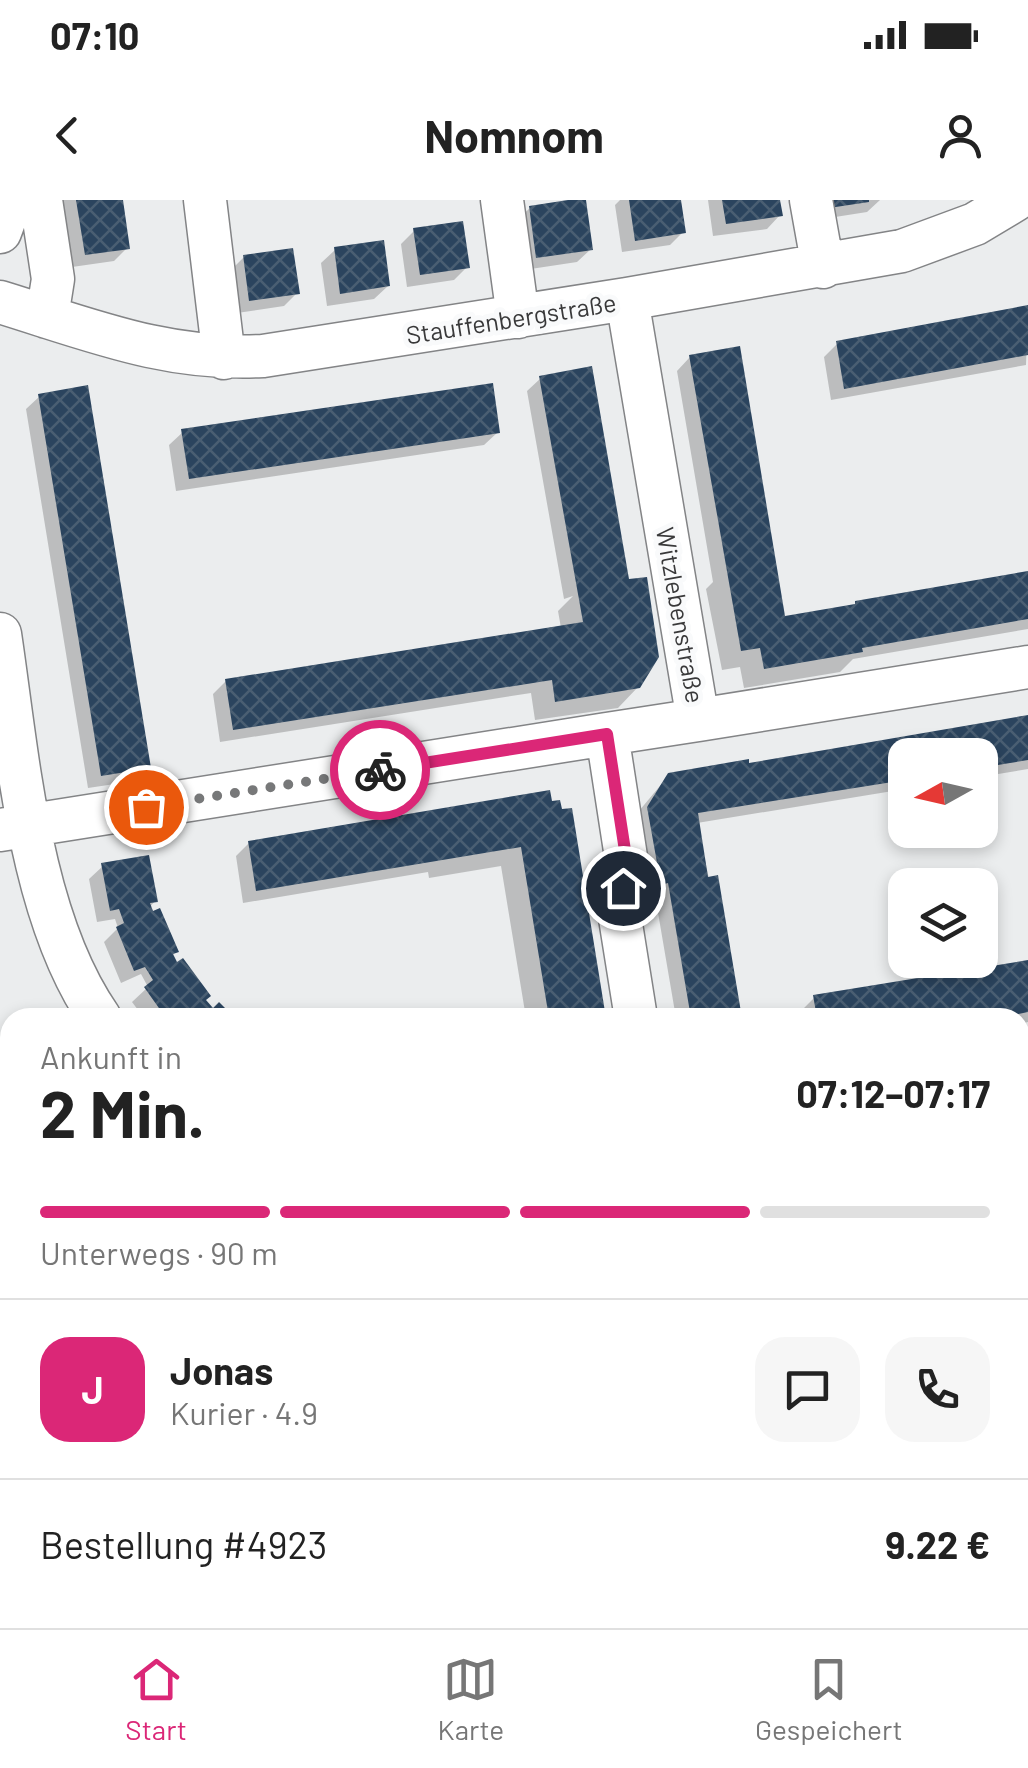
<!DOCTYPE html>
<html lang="de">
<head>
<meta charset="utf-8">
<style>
	:root { --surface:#fff; --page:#f6f6f6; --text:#222; --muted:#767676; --line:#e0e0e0; --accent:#db2777 }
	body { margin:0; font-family:Barlow,sans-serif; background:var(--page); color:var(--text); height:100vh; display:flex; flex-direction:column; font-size:38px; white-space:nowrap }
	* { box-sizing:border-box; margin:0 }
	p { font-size:32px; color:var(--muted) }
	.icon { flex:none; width:55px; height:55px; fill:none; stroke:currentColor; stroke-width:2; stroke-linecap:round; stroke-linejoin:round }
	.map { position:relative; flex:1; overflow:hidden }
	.sheet { position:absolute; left:0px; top:808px; width:1030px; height:622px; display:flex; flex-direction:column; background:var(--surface); border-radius:30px 30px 0 0; box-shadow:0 5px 15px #0003 }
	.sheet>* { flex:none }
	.needle { width:65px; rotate:262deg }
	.controls { position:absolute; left:888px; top:538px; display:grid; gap:20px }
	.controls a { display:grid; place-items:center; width:110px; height:110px; border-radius:20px; background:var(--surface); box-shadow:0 5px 15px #0003; font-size:50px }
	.pin { position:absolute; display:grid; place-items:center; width:85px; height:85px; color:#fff; margin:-42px; border:5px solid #fff; border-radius:50%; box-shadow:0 2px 10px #0007 }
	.courier { position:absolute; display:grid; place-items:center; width:100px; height:100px; margin:-50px; border:8px solid #db2777; border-radius:50%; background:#fff; color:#222; box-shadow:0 2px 12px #0007 }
	.summary em { font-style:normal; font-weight:700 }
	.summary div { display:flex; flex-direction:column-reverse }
	.summary { display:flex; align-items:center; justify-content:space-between; height:170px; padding:0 40px }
	h1 { font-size:65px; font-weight:700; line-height:75px }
	.bar { display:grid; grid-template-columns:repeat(4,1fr); gap:15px 10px; align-content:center; height:120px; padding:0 40px }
	.bar i { height:12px; border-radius:8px; background:var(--line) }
	.bar .selected { background:var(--accent) }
	.bar p { grid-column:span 4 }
	.line { display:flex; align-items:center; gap:25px; padding:0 40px; border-top:2px solid var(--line) }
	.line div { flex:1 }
	.round { display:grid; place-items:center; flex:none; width:105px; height:105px; border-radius:30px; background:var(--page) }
	.status { display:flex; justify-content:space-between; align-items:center; height:70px; padding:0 50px; background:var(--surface); direction:ltr }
	.status svg { height:28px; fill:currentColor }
	header { display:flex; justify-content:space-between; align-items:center; height:130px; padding:0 40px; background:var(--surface); font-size:45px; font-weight:700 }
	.tab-bar { display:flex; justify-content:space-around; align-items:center; height:140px; border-top:2px solid var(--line); background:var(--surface); font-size:28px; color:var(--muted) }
	.tab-bar a { display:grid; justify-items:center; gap:5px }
	.tab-bar .selected { color:var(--accent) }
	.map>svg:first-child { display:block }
</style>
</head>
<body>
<div class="status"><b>07:10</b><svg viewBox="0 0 49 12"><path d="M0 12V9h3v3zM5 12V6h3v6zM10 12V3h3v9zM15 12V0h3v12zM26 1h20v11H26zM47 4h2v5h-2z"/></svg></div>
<header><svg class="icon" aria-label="back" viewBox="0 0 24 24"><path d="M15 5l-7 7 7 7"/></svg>Nomnom<svg class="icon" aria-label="person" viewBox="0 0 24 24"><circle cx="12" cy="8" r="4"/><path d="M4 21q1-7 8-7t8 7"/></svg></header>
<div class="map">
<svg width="1028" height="1428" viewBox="0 0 1028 1428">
	<defs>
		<pattern id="building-cross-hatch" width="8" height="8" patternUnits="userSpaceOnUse" patternTransform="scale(2.5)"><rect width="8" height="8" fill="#2b445e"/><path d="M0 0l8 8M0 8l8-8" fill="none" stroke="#4a5e72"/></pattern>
	</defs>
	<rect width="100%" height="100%" fill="#ebedee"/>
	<!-- built -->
	<path fill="#dce3ea" d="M0 1158 10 1162V1420H648L667 1428H0Z"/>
	<!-- shadow -->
	<path fill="#0003" d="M62 0H120L127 48 114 61 72 67Z
		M620 0H679L683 32 670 45 622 52 615 5Z
		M708 0H778L780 15 767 29 713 36Z
		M813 0H880L867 12 816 20Z
		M530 8 591 49 577 62 524 70 516 21Z
		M414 31 467 67 454 80 407 87 401 44Z
		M335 50 388 86 374 99 327 106 321 63Z
		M244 57 297 93 284 106 237 113 231 70Z
		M1028 108 1026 165 831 200 824 157 838 143Z
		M690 157 783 419 1028 374V429L853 459 840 472 744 488 740 467 722 470 706 389 713 382 677 171Z
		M541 178 638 487 618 508 535 520 531 493 220 542 213 494 226 481 561 428 558 411 573 396 564 399 527 191Z
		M40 196 149 567 135 581 88 588 26 209Z
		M183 232H498L484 245 176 291 169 245Z
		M1028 518V569L980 577V555H905V589L697 623 739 818H676L656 701 642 703 639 611 669 575 747 566Z
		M550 604 604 818H526L501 666 429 678 428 672 243 703 236 656 249 643Z
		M103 666 155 701 149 708 177 751 171 757 213 812 231 818H144L132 802 148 787 141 774 121 783 104 742 118 728 115 719 97 722 89 679Z
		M1028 762V822L1020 824V818H802L801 811 814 798Z
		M10 907V948H9L0 933V916Z
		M1028 963V1023L1020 1025V964Z
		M1020 1096 1028 1099V1145L1020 1161Z
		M1020 1382 1028 1385V1428H975L978 1420H1020Z"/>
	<!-- building -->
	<path fill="url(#building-cross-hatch)" d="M76 0H123L130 49 85 55Z
		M568 0H586L593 50 536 58 529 6Z
		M629 0H681L686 33 635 41Z
		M722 0H780L783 16 726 24Z
		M828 0H869V2L829 8Z
		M463 21 470 68 420 75 413 28Z
		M384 40 390 86 340 94 334 47Z
		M293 48 300 94 249 101 243 55Z
		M1028 105V155L844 189 836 141Z
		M740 146 785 416 855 404V401L1028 371V419L862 448 863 452 764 469 760 448 741 451 689 155Z
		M592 166 629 379 647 377 659 457 640 488 555 502 552 480 233 530 225 479 583 422 539 176Z
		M493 183 500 233 189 279 181 229Z
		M88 185 151 568 101 576 38 194Z
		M1028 515V560L980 568V555H905V580L698 613 708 677 718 675 742 818H691L668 683 661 685 647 607 668 573 749 559V563Z
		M550 590 552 601 560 600 562 609 572 608 606 818H549L521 647 256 691 248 641Z
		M149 655 158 702 150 703 153 711 160 708 179 752 173 754 177 762 183 758 211 796 206 800 213 808 219 802 235 818H166L144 787 153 780 145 767 134 771 116 727 124 723 119 709 110 711 101 663Z
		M1028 760V812L998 818H817L813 795Z
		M1028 961V1013L1020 1014V962Z
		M1020 1094 1028 1097 1025 1159 1020 1157Z
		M1020 1379 1028 1383V1428H999L980 1420H1020Z"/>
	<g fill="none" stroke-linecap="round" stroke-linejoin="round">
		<!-- minor casing -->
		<g stroke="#838486" stroke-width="45">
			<path id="minor" d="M41 0 53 79 47 117
				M205 0 224 158
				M502 0 518 117
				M811 0 823 67
				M0 32 12 0
				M627 99 698 520 1028 467
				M0 102C91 130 166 161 263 156L627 99 902 51 975 24 1015 0
				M0 434C18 554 29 716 100 818
				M607 534 698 520
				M0 630 607 534 626 657 620 718 636 818
				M1020 905 1028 904
				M1020 1193 1028 1196
				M0 1399 10 1402
				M96 1420 122 1428"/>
		</g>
		<!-- major casing -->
		<g stroke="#c8c8c8" stroke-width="58">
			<path id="major" d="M0 1130 10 1134
				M710 1420 730 1428"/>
		</g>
		<!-- path -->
		<path stroke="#b4b6b7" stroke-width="5" stroke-dasharray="8 5" stroke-linecap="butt" d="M808 1420 827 1428"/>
		<!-- minor -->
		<use href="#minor" stroke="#fff" stroke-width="42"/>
		<!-- major -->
		<use href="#major" stroke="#8be8e5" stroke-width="55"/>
	</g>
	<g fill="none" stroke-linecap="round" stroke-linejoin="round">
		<!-- done -->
		<path stroke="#777879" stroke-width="10" stroke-dasharray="0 18" d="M146 607 380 570"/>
		<!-- route -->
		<path stroke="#db2777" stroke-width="12" d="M380 570 607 534 626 657 623 688"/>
	</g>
	<g text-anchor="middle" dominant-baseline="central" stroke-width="10" stroke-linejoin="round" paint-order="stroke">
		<!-- street labels -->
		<g font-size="25" fill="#39393a" stroke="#f9fafb">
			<text transform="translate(511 118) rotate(-9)">Stauffenbergstraße</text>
			<text transform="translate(681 415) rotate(80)">Witzlebenstraße</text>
		</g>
	</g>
</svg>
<div class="controls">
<a><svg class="needle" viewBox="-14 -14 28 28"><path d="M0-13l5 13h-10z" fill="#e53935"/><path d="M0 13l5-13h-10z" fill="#767676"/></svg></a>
<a><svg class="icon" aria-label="layers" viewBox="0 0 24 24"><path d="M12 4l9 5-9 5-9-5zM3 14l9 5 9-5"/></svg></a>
</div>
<div class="pin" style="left:146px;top:607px;background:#ea580c"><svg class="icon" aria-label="bag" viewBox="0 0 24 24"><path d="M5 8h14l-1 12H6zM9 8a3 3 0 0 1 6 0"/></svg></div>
<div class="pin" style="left:623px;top:688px;background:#1f2937"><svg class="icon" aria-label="home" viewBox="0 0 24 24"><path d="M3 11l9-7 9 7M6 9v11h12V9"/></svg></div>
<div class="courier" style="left:380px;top:570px"><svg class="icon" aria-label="bike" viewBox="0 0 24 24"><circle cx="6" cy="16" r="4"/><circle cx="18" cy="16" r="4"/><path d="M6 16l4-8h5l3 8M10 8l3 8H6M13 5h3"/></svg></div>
<section class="sheet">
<div class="summary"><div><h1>2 Min.</h1><p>Ankunft in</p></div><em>07:12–07:17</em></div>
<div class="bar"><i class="selected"></i><i class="selected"></i><i class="selected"></i><i></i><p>Unterwegs · 90 m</p></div>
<div class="line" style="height:180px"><b class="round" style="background:var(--accent);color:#fff">J</b><div><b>Jonas</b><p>Kurier · 4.9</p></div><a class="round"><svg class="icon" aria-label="chat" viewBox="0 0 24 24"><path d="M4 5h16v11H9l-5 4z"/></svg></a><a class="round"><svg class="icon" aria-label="phone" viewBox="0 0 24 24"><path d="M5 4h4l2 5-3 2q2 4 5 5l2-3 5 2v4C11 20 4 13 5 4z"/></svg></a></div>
<div class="line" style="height:130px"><div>Bestellung #4923</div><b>9.22 €</b></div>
</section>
</div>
<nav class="tab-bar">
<a class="selected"><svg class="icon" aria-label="home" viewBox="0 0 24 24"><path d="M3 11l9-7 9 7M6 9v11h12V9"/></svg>Start</a>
<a><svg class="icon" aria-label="map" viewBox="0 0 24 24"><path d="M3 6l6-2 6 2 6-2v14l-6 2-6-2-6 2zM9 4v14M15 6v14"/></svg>Karte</a>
<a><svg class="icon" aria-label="saved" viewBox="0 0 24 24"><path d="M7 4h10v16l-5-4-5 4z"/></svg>Gespeichert</a>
</nav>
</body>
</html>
